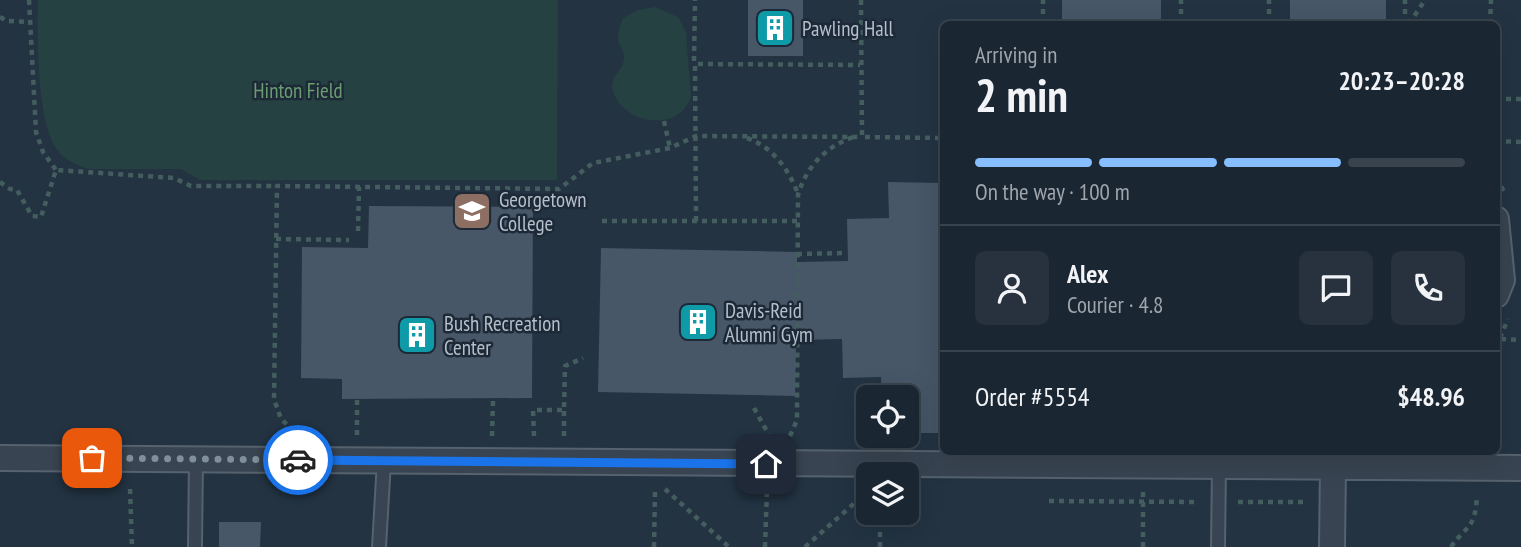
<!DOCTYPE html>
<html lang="en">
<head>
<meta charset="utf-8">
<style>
	:root { --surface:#1a2632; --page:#27323e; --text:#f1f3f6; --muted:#9fa5ac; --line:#38434d; --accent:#86beff }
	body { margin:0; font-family:"PT Sans Narrow",sans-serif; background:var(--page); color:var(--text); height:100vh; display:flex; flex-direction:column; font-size:26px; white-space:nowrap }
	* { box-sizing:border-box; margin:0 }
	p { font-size:23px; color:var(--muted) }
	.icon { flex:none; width:38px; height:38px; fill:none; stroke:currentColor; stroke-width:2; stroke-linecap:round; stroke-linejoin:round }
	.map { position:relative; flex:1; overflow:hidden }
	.side { position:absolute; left:940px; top:21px; width:560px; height:434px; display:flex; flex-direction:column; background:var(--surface); border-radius:10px; box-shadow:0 7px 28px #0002,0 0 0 2px var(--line) }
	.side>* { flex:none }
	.buttons { position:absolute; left:856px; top:385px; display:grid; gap:14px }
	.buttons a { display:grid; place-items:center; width:63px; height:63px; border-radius:10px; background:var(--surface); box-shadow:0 7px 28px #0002,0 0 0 2px var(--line); font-size:35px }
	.pin { position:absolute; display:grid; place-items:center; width:60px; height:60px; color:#fff; margin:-30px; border-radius:14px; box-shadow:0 4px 10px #0006 }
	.courier { position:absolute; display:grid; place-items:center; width:70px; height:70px; margin:-35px; border:5px solid #1a73e8; border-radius:50%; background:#fff; color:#222; box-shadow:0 2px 9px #0007 }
	.summary em { font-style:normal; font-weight:700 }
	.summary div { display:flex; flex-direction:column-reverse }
	.summary { display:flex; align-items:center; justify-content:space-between; height:119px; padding:0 35px }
	h1 { font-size:46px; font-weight:700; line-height:52px }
	.bar { display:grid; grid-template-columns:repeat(4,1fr); gap:10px 7px; align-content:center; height:84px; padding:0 35px }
	.bar i { height:9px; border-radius:5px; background:var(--line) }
	.bar .selected { background:var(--accent) }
	.bar p { grid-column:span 4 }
	.line { display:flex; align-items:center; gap:18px; padding:0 35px; border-top:2px solid var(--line) }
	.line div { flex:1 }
	.round { display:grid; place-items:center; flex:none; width:74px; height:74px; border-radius:10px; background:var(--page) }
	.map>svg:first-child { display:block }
</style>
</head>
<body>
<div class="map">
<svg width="1521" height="547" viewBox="0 0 1521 547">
	<rect width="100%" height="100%" fill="#233342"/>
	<!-- green -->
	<path fill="#254142" d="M38 0H558L557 180H200L181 169H89C75 165 61 158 54 145 37 115 37 36 38 0Z
		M655 7 678 17 686 32 691 97C677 136 619 122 612 88 610 76 623 71 624 59 625 53 622 49 619 44 616 36 620 26 623 18L638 10Z"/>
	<!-- building -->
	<path fill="#475768" d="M748 0H803V56H748Z
		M1062 0H1161V24H1062Z
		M1290 0H1386V24H1290Z
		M888 182 943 183V433H906V397H882L881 377 843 378 842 339 796 340 795 396 598 392 601 248 797 252V262L848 261 847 219 889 218Z
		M369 206 533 207 532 398 342 399V379L301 378 302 247 368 248Z
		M219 522H261L260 547H219Z"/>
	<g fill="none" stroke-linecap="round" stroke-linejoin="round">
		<!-- service casing -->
		<g stroke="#56626e" stroke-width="16">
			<path id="service" d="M195 547 196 459
				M379 547 384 461
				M1218 547 1219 466"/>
		</g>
		<!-- minor casing -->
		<g stroke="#56626e" stroke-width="28">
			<path id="minor" d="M1496 219 1502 280 1496 295
				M0 458 1521 468
				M1332 547 1333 467"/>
		</g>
		<!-- path -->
		<path stroke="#445e5f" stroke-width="4.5" stroke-dasharray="5 5" stroke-linecap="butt" d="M29 0 36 132 43 152 56 170
			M861 0 862 137 943 138
			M0 17 7 21 29 22
			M1043 24V0
			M1181 24V0
			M1269 24V0
			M1405 24V0
			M1409 24 1425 0
			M1490 24 1491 0
			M694 61 695 0
			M1496 99H1521
			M664 121 670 148
			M747 138C773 147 789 170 798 194
			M1496 141 1521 142
			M1496 178 1506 195
			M0 182 10 189 17 190 32 216 41 217 56 170 174 178 191 186H277
			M602 221H798
			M696 221 695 64 860 65
			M358 231 359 187
			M276 239 349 240
			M797 254 846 253
			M1501 339 1521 340
			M1496 347 1508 319
			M754 408 769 435
			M294 431 281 419 274 399 277 186 559 189 593 163 670 148 696 136 862 137
			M357 435V399
			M492 436 493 401
			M534 436 533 410H564L565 366 583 358
			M564 436V410
			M790 436 797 420 798 195C806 167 826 146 854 137
			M130 489 132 547
			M665 489 729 547
			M1049 501 1198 502
			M1238 502H1303V506
			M654 547 655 491
			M765 547 767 490
			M805 547 867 492
			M880 547V513
			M1143 547V491
			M1451 547C1467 524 1475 530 1477 496"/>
		<!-- service -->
		<use href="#service" stroke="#384451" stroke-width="12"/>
		<!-- minor -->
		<use href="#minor" stroke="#384451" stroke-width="24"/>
	</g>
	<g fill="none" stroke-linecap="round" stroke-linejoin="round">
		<!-- done -->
		<path stroke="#818e9b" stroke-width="7" stroke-dasharray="0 12.6" d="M92 458 298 460"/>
		<!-- route -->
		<path stroke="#1a73e8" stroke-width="9" d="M298 460 766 464"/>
	</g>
	<!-- icons -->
	<defs>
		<g id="building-square" transform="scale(2.0125)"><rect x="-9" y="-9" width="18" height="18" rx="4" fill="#0f9aa8" stroke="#1d2936"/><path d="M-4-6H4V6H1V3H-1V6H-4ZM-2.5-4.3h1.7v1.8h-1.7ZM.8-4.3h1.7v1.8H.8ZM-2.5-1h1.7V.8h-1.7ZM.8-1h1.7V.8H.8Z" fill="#fff"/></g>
		<g id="university-square" transform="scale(2.0125)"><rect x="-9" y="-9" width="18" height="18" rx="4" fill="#8d6e63" stroke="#1d2936"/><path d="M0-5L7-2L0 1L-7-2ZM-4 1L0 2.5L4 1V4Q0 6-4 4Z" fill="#fff"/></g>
	</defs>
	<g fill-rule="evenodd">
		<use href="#building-square" x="775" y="28"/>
		<use href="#university-square" x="472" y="211"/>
		<use href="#building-square" x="698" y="322"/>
		<use href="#building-square" x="417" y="335"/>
	</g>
	<g text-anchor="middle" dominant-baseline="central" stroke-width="5" stroke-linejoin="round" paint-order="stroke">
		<!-- poi labels -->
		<g font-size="21" fill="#b4bfcb" stroke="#1d2936" text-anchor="start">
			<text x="802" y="28">Pawling Hall</text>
			<text x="499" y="199">Georgetown<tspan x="499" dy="24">College</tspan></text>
			<text x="725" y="310">Davis-Reid<tspan x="725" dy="24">Alumni Gym</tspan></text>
			<text x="444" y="323">Bush Recreation<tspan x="444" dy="24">Center</tspan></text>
		</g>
		<!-- park labels -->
		<g font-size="21" fill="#6a9e72" stroke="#1d2936">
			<text x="298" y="90">Hinton Field</text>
		</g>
	</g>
</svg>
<div class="buttons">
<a><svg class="icon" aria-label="locate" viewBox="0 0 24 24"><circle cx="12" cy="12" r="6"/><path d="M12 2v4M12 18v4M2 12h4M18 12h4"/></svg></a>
<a><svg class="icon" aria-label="layers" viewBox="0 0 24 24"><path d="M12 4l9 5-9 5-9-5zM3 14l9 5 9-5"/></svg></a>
</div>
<div class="pin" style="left:92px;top:458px;background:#ea580c"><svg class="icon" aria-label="bag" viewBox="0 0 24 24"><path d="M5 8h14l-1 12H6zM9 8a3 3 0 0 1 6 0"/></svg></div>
<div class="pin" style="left:766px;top:464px;background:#1f2937"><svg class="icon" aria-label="home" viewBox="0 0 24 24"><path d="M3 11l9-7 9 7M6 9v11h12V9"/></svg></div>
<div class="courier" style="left:298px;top:460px"><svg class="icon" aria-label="car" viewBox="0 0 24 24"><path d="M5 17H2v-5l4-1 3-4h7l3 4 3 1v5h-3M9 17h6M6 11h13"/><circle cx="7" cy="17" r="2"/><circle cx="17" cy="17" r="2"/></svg></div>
<section class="side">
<div class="summary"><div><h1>2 min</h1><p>Arriving in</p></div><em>20:23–20:28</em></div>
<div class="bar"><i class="selected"></i><i class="selected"></i><i class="selected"></i><i></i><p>On the way · 100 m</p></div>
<div class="line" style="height:126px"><a class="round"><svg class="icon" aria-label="person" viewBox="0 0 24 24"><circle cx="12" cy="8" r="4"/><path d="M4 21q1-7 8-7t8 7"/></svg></a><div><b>Alex</b><p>Courier · 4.8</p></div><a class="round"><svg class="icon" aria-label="chat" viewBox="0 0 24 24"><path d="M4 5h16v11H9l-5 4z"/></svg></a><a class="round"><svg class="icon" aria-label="phone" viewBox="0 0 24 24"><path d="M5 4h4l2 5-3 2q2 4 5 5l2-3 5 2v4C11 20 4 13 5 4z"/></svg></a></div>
<div class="line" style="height:91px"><div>Order #5554</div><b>$48.96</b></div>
</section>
</div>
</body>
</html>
